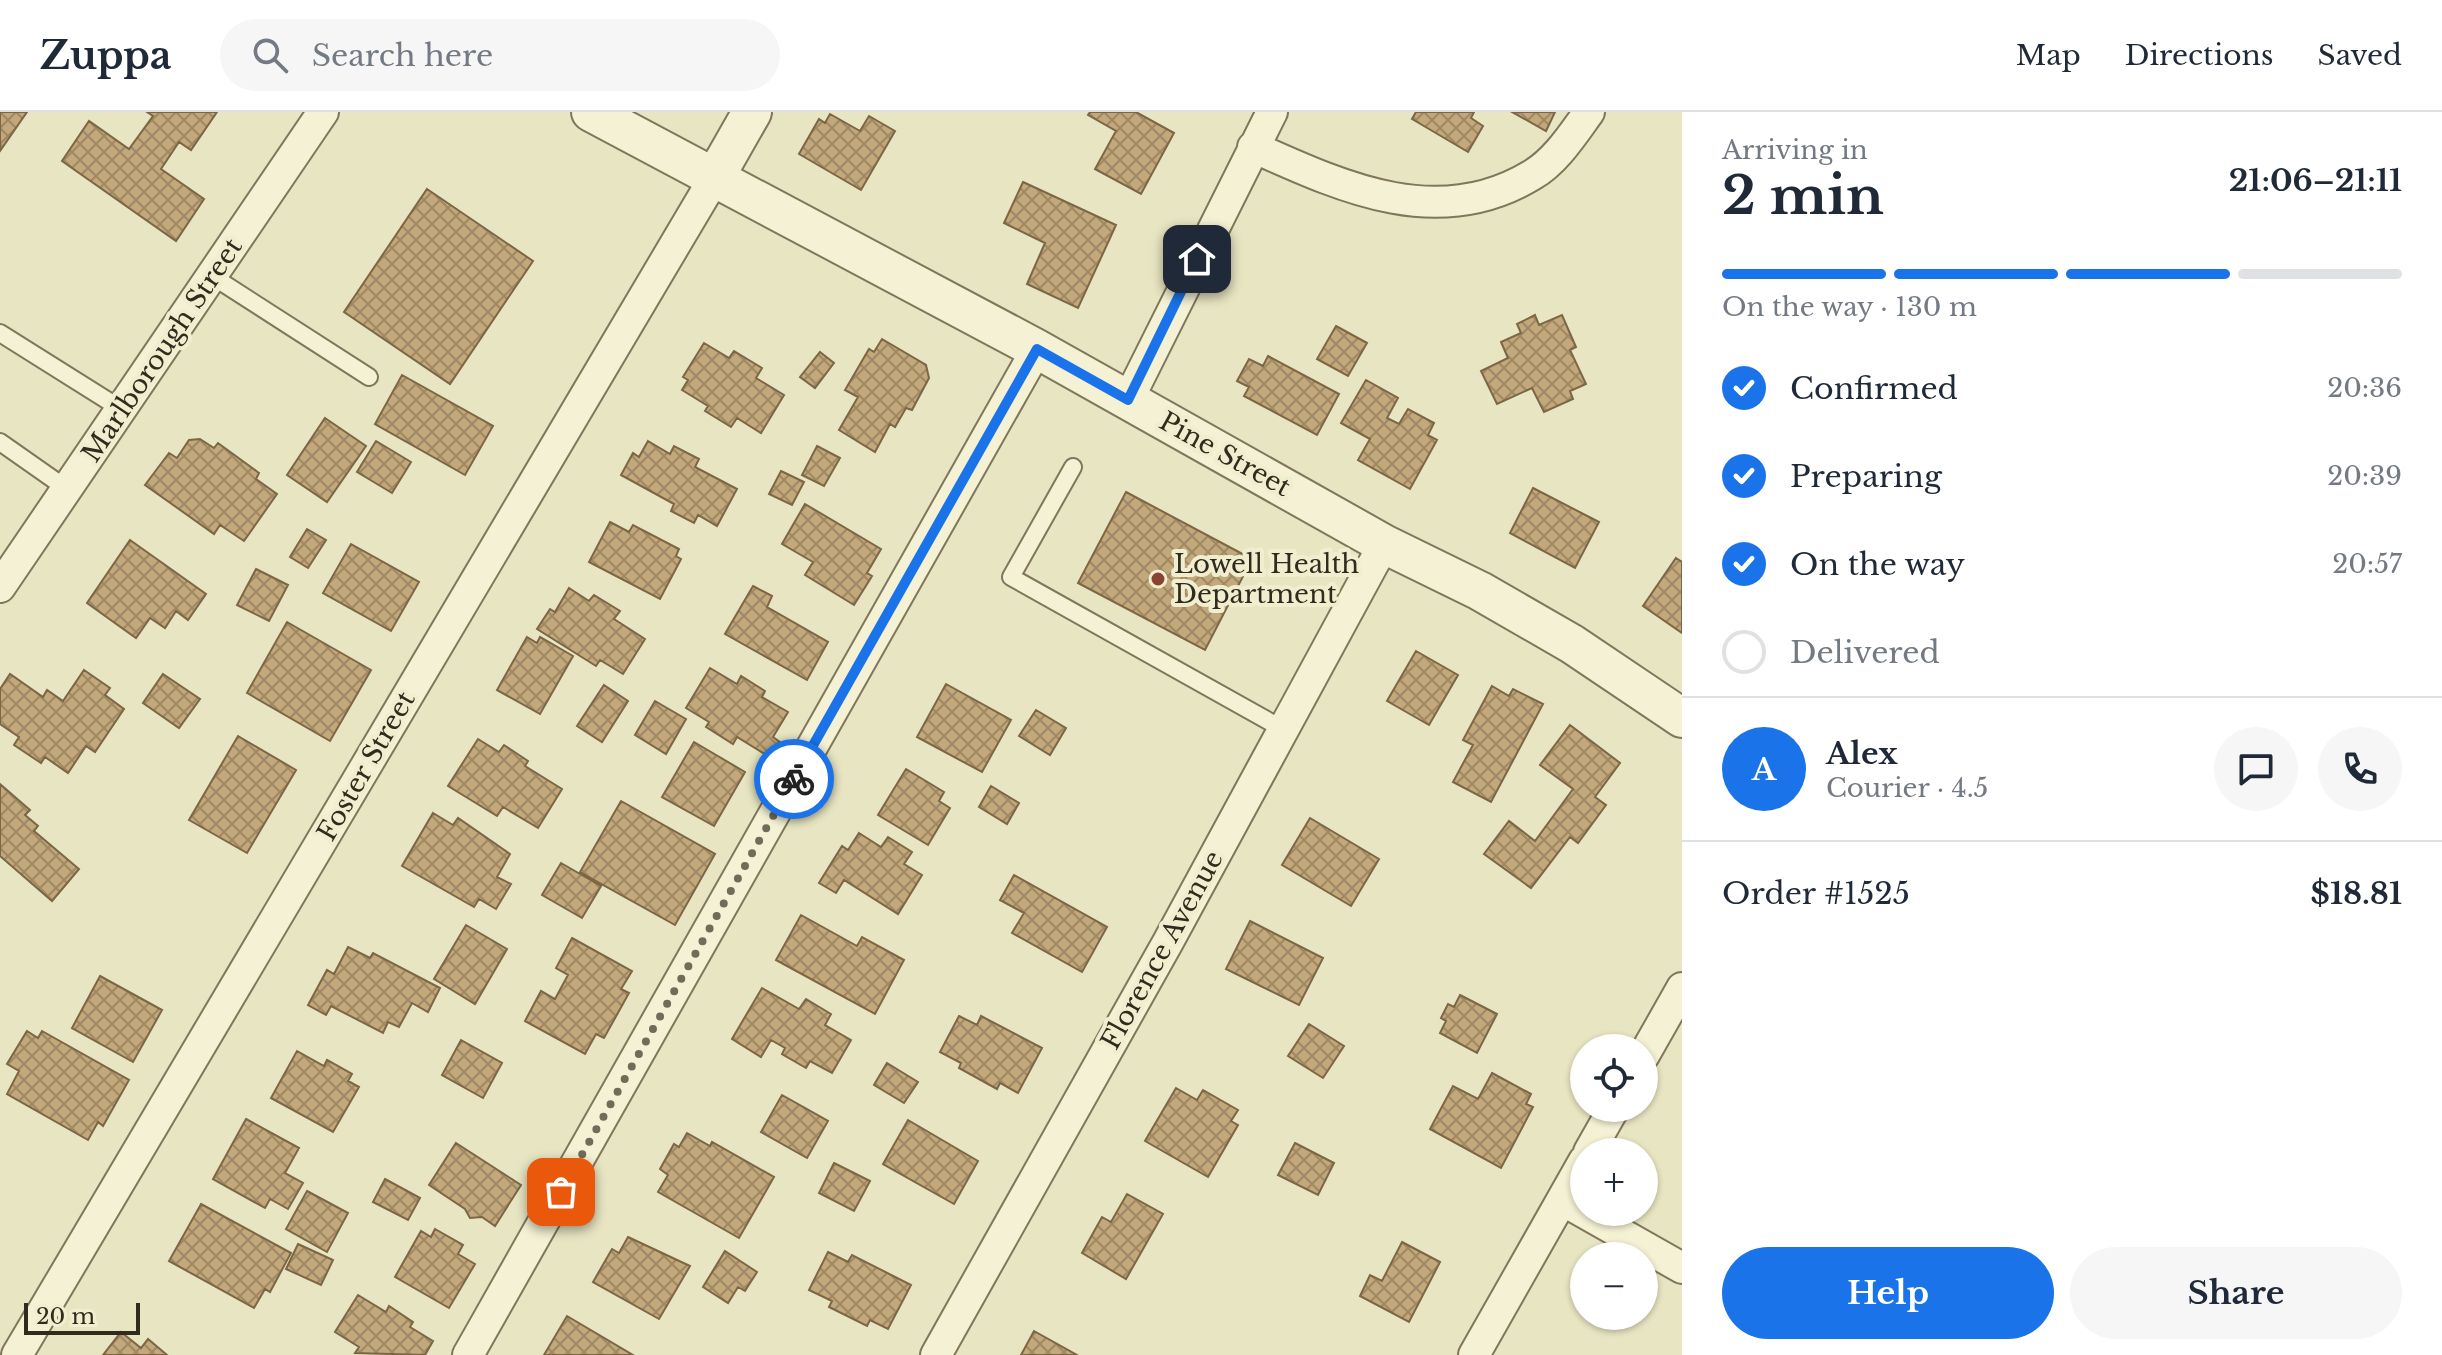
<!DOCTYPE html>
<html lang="en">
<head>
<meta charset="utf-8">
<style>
	:root { --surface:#fff; --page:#f6f6f7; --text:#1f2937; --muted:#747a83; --line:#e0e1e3; --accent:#1a73e8 }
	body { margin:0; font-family:"Libre Baskerville",serif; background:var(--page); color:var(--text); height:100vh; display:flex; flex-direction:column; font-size:30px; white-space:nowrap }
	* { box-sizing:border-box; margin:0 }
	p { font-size:26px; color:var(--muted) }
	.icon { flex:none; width:44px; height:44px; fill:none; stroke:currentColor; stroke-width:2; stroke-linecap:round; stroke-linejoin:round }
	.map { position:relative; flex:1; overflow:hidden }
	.sheet { display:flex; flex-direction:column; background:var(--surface); width:760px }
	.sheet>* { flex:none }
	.controls { position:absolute; left:1570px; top:922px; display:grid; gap:16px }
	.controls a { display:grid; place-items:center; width:88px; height:88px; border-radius:50%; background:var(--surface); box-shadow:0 2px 6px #0004; font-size:40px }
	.scale { position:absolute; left:24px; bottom:20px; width:116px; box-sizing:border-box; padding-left:8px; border:4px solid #312b1e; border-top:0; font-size:22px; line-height:28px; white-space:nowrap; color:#312b1e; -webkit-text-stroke:6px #f1eed0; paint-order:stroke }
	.pin { position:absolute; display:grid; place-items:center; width:68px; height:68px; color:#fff; margin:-34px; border-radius:16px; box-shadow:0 4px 12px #0006 }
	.courier { position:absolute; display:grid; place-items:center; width:80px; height:80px; margin:-40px; border:6px solid #1a73e8; border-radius:50%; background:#fff; color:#222; box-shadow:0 2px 10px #0007 }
	.summary em { font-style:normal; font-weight:700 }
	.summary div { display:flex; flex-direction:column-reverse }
	.summary { display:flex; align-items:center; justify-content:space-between; height:136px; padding:0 40px }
	h1 { font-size:52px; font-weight:700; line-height:60px }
	.bar { display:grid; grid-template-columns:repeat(4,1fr); gap:12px 8px; align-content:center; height:96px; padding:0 40px }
	.bar i { height:10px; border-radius:6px; background:var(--line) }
	.bar .selected { background:var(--accent) }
	.bar p { grid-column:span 4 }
	.line { display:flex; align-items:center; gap:20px; padding:0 40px; border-top:2px solid var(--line) }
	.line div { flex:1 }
	.round { display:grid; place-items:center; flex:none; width:84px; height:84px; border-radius:42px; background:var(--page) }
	ol { padding:0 40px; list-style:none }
	li { display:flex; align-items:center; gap:24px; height:88px }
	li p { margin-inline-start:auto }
	li .icon { padding:8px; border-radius:50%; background:var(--accent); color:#fff; stroke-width:4 }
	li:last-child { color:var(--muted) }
	li i { width:44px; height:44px; border:4px solid var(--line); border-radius:50% }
	.action { display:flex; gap:16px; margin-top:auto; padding:16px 40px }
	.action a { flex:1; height:92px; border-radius:48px; background:var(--accent); color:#fff; font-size:32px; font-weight:700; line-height:92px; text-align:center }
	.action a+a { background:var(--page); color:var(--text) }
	header { display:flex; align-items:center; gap:48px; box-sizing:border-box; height:112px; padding:0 40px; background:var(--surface); border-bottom:2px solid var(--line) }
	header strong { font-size:38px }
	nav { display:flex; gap:44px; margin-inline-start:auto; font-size:28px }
	.search { width:560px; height:72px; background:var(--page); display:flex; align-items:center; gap:20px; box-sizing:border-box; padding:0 28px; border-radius:44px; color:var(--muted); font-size:30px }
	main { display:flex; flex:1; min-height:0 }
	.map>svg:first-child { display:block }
</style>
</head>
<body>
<header>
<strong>Zuppa</strong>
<div class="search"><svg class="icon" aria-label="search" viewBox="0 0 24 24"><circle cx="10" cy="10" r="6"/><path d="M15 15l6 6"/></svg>Search here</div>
<nav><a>Map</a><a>Directions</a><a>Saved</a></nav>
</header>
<main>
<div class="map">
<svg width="1682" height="1243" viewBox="0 0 1682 1243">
	<defs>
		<pattern id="building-cross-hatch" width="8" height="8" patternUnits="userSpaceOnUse" patternTransform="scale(2)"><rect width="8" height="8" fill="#c2a87b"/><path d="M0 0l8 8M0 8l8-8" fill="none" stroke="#9e8964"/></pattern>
	</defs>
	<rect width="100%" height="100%" fill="#e8e5c2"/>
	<!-- building -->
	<path fill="url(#building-cross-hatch)" stroke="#7c6644" stroke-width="2" d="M0 0H27L0 39Z
		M147 0H217L191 38 179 30 161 57 204 87 176 129 62 49 89 9 129 37 153 4Z
		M1090 0H1136L1174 21 1141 82 1095 57 1116 19 1088 3Z
		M1416 0H1474L1471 6 1483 14 1468 40 1412 7Z
		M1512 0H1555L1546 19Z
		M830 2 860 19 869 4 895 19 861 78 799 42 819 7 825 11Z
		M1023 70 1116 113 1078 196 1027 172 1045 131 1004 111Z
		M427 77 533 149 450 272 344 200Z
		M1535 203 1539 213 1562 203 1576 235 1570 238 1586 272 1570 279 1573 287 1544 300 1532 276 1497 292 1481 259 1508 246 1501 230 1521 221 1517 212Z
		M1336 214 1367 231 1348 264 1317 247Z
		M882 227 926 253 929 266 912 298 906 296 895 315 890 312 875 340 839 318 858 285 845 278 869 237 874 240Z
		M704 231 729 246 734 239 762 256 756 266 784 283 761 321 737 306 731 315 705 299 708 294 682 278 688 268 683 265Z
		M820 240 834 251 815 276 800 265Z
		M1268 244 1339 282 1317 323 1244 284 1249 275 1237 269 1249 247 1263 254Z
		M402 263 493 314 465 363 375 312Z
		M1366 268 1398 286 1387 306 1399 312 1408 297 1434 311 1428 323 1437 328 1410 377 1358 348 1370 327 1341 311Z
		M325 306 366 334 327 390 287 363Z
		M200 327 214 336 218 331 259 361 256 367 277 382 244 429 220 413 214 422 145 373 169 341 177 346 189 328Z
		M376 329 411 350 392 381 357 360Z
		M648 329 670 342 674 334 699 347 695 355 737 377 717 414 698 403 694 411 671 399 674 392 621 363 633 341 639 345Z
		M817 334 840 346 824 374 802 363Z
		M781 359 804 370 792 393 769 382Z
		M1533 376 1599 410 1575 456 1510 421Z
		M1126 380 1252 447 1205 538 1078 471Z
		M805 392 881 437 867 461 872 464 854 493 805 463 813 450 782 432Z
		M610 410 629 420 633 413 679 437 676 444 681 447 660 487 589 450Z
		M307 417 326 428 308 456 290 445Z
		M130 428 206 482 188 508 176 499 165 516 150 506 136 526 87 491Z
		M351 432 419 470 391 519 323 481Z
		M1676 446 1682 450V521L1643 494Z
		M256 457 288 473 269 509 237 493Z
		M753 474 772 484 767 495 828 530 807 568 725 522Z
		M569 476 589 489 594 483 620 499 614 507 645 527 623 562 600 548 596 554 537 517 550 497 555 500Z
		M287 510 371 558 330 629 247 581Z
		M527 525 537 531 540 525 573 544 540 602 497 578Z
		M1416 539 1458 563 1429 613 1387 589Z
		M710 556 737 572 741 564 765 579 762 585 788 600 773 625 780 630 771 646 737 625 733 632 706 615 709 610 686 596Z
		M84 558 110 576 105 583 124 597 95 640 86 634 68 661 45 645 41 651 14 633 19 625 0 612V577L10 562 43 585 47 578 63 589Z
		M163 562 200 587 179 616 143 591Z
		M946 572 1011 608 982 660 917 625Z
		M604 573 628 589 602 630 577 614Z
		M1492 574 1509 584 1513 577 1543 592 1491 690 1453 670 1473 633 1463 628Z
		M655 589 686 607 666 642 635 623Z
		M1036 598 1066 616 1050 643 1019 624Z
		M1570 613 1620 651 1595 685 1606 693 1578 731 1570 725 1531 776 1484 742 1509 709 1535 729 1573 677 1540 653Z
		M238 624 296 658 247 741 189 708Z
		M478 627 499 640 504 633 528 649 525 654 562 677 538 716 503 695 497 704 448 674Z
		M694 630 745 660 714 714 662 685Z
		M906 657 944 680 939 689 950 696 928 733 878 703Z
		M0 672 30 698 25 703 38 714 34 719 79 757 52 789 0 744Z
		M991 674 1019 691 1007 712 979 695Z
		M621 689 715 742 675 813 580 760Z
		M433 701 453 713 458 706 510 742 497 765 511 772 496 797 479 787 474 795 402 754Z
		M1310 706 1379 747 1351 794 1282 753Z
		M859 721 881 735 888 725 912 740 904 752 922 763 898 802 844 768 836 781 819 771 842 734 848 738Z
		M561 751 601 774 582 806 542 783Z
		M1014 763 1107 815 1082 860 1012 821 1024 801 1000 788Z
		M801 803 857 834 862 825 904 848 875 902 776 848Z
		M1250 809 1323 846 1299 893 1226 857Z
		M466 813 507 837 475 892 434 867Z
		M572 826 632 859 621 877 629 881 604 926 596 922 585 942 525 909 541 879 555 887 568 863 556 856Z
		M348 835 370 846 373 841 440 876 428 900 412 891 399 915 388 910 383 921 331 894 326 903 308 893 327 858 334 862Z
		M100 864 162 898 133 950 72 916Z
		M762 876 799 897 806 887 831 902 825 913 851 928 832 961 810 949 806 956 782 942 785 936 771 928 761 945 732 927Z
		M1460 883 1497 902 1477 941 1440 921 1446 909 1441 906 1448 892 1454 895Z
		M959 904 977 913 981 904 1042 936 1018 981 1000 971 997 977 959 956 961 951 940 940Z
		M1309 912 1344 934 1323 966 1288 944Z
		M27 919 38 926 42 919 129 968 103 1014 98 1010 88 1028 7 982 19 959 7 952Z
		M461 928 502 951 483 986 442 963Z
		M297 939 324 954 327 948 352 962 348 969 359 975 333 1020 271 986Z
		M887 951 918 970 904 991 874 973Z
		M1492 961 1531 982 1526 992 1533 995 1501 1056 1430 1017 1453 974 1478 987Z
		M1176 976 1197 988 1203 978 1238 998 1231 1009 1238 1013 1208 1065 1145 1029Z
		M782 983 828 1009 807 1046 761 1020Z
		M246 1007 299 1036 285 1061 303 1071 288 1097 270 1087 265 1096 213 1067Z
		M908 1008 978 1049 954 1092 883 1052Z
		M687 1021 710 1034 712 1030 774 1065 739 1126 658 1080 668 1063 660 1057 674 1032 679 1035Z
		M456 1031 521 1073 495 1114 482 1105 470 1106 465 1097 429 1073Z
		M1295 1031 1334 1051 1318 1083 1278 1063Z
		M834 1051 870 1069 854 1099 819 1081Z
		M385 1067 420 1086 408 1108 373 1090Z
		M307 1079 348 1101 327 1140 286 1117Z
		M1127 1082 1163 1102 1126 1167 1082 1141 1102 1105 1111 1110Z
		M201 1092 291 1141 270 1180 265 1177 254 1196 169 1149Z
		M435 1117 463 1133 458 1142 475 1152 449 1196 395 1165 421 1119 431 1125Z
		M628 1125 690 1154 659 1207 593 1170 612 1137 619 1141Z
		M1402 1130 1440 1150 1409 1210 1360 1184 1370 1163 1382 1169Z
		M298 1132 333 1148 321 1173 286 1157Z
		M725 1139 757 1160 745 1179 738 1175 728 1191 703 1175Z
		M828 1140 848 1150 852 1143 911 1173 888 1217 870 1208 867 1214 829 1195 832 1189 809 1178Z
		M358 1183 386 1200 389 1194 413 1210 410 1215 433 1229 425 1243 355 1241 359 1235 335 1220Z
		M567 1204 633 1243H544Z
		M1034 1219 1077 1243H1021Z
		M121 1220 141 1236 148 1227 167 1243H103Z"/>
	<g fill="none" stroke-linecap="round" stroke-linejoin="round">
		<!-- service casing -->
		<g stroke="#80765b" stroke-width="20">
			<path id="service" d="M212 164 369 265
				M0 221 121 297
				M0 330 67 377
				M1073 355 1011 465 1281 616"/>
		</g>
		<!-- minor casing -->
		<g stroke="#80765b" stroke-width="34">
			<path id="minor" d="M1253 35C1342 75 1438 120 1532 63 1556 49 1573 22 1589 0
				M1128 288 1272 0
				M0 475 323 0
				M1644 943 1682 876
				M1589 1040 1614 996
				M1562 1088 1682 1156
				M17 1243 715 65
				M468 1243 1037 237
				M936 1243 1168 830 1384 432
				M1474 1243 1584 1049"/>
		</g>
		<!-- tertiary casing -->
		<g stroke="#80765b" stroke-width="42">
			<path id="tertiary" d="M591 0 1037 237 1384 432 1480 479 1572 532 1682 606
				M715 65 752 0"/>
		</g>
		<!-- service -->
		<use href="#service" stroke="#f4f1d4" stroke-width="16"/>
		<!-- minor -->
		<use href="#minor" stroke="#f4f1d4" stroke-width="30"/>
		<!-- tertiary -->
		<use href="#tertiary" stroke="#f4f1d4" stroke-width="38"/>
	</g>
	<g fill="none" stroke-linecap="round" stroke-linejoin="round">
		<!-- done -->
		<path stroke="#716c57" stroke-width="8" stroke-dasharray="0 14.4" d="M561 1080 794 667"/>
		<!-- route -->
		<path stroke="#1a73e8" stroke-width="10" d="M794 667 1037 237 1128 288 1197 147"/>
	</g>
	<!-- markers -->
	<circle fill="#884332" stroke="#f1eed0" stroke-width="3" cx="1158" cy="467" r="8"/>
	<g text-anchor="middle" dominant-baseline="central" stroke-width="8" stroke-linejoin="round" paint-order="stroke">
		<!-- street labels -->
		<g font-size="26" fill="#312b1e" stroke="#f1eed0">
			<text transform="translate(162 238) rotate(-56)">Marlborough Street</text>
			<text transform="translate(1225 342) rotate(29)">Pine Street</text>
			<text transform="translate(366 654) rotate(-60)">Foster Street</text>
			<text transform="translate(1162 838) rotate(-61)">Florence Avenue</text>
		</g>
		<!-- poi labels -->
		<g font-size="26" fill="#312b1e" stroke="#f1eed0" text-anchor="start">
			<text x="1174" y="452">Lowell Health<tspan x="1174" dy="30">Department</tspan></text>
		</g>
	</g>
</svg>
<div class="controls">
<a><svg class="icon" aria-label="locate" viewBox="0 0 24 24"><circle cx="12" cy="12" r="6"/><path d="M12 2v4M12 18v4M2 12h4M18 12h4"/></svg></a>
<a>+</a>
<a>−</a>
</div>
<div class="scale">20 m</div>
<div class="pin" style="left:561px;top:1080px;background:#ea580c"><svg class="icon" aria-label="bag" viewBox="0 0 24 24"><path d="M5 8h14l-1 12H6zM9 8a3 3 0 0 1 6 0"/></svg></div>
<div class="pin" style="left:1197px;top:147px;background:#1f2937"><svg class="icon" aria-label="home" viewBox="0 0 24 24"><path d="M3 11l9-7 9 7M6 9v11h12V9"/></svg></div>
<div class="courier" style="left:794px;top:667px"><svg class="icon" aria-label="bike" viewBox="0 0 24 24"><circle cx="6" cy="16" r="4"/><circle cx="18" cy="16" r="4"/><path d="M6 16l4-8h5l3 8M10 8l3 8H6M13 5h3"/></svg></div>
</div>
<section class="sheet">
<div class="summary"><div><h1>2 min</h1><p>Arriving in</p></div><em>21:06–21:11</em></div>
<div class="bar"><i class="selected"></i><i class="selected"></i><i class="selected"></i><i></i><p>On the way · 130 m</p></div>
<ol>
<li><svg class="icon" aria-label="check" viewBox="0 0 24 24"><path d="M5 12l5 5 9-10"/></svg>Confirmed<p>20:36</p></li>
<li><svg class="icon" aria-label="check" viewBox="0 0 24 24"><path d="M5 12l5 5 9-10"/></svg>Preparing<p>20:39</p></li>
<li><svg class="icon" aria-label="check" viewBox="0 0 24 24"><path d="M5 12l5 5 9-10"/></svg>On the way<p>20:57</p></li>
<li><i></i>Delivered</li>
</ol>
<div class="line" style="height:144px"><b class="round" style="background:var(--accent);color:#fff">A</b><div><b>Alex</b><p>Courier · 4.5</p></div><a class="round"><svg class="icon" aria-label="chat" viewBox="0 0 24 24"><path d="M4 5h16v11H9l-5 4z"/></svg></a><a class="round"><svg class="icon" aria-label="phone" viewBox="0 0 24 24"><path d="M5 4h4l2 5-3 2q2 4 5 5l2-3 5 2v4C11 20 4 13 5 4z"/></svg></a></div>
<div class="line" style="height:104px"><div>Order #1525</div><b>$18.81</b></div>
<div class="action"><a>Help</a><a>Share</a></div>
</section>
</main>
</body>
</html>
